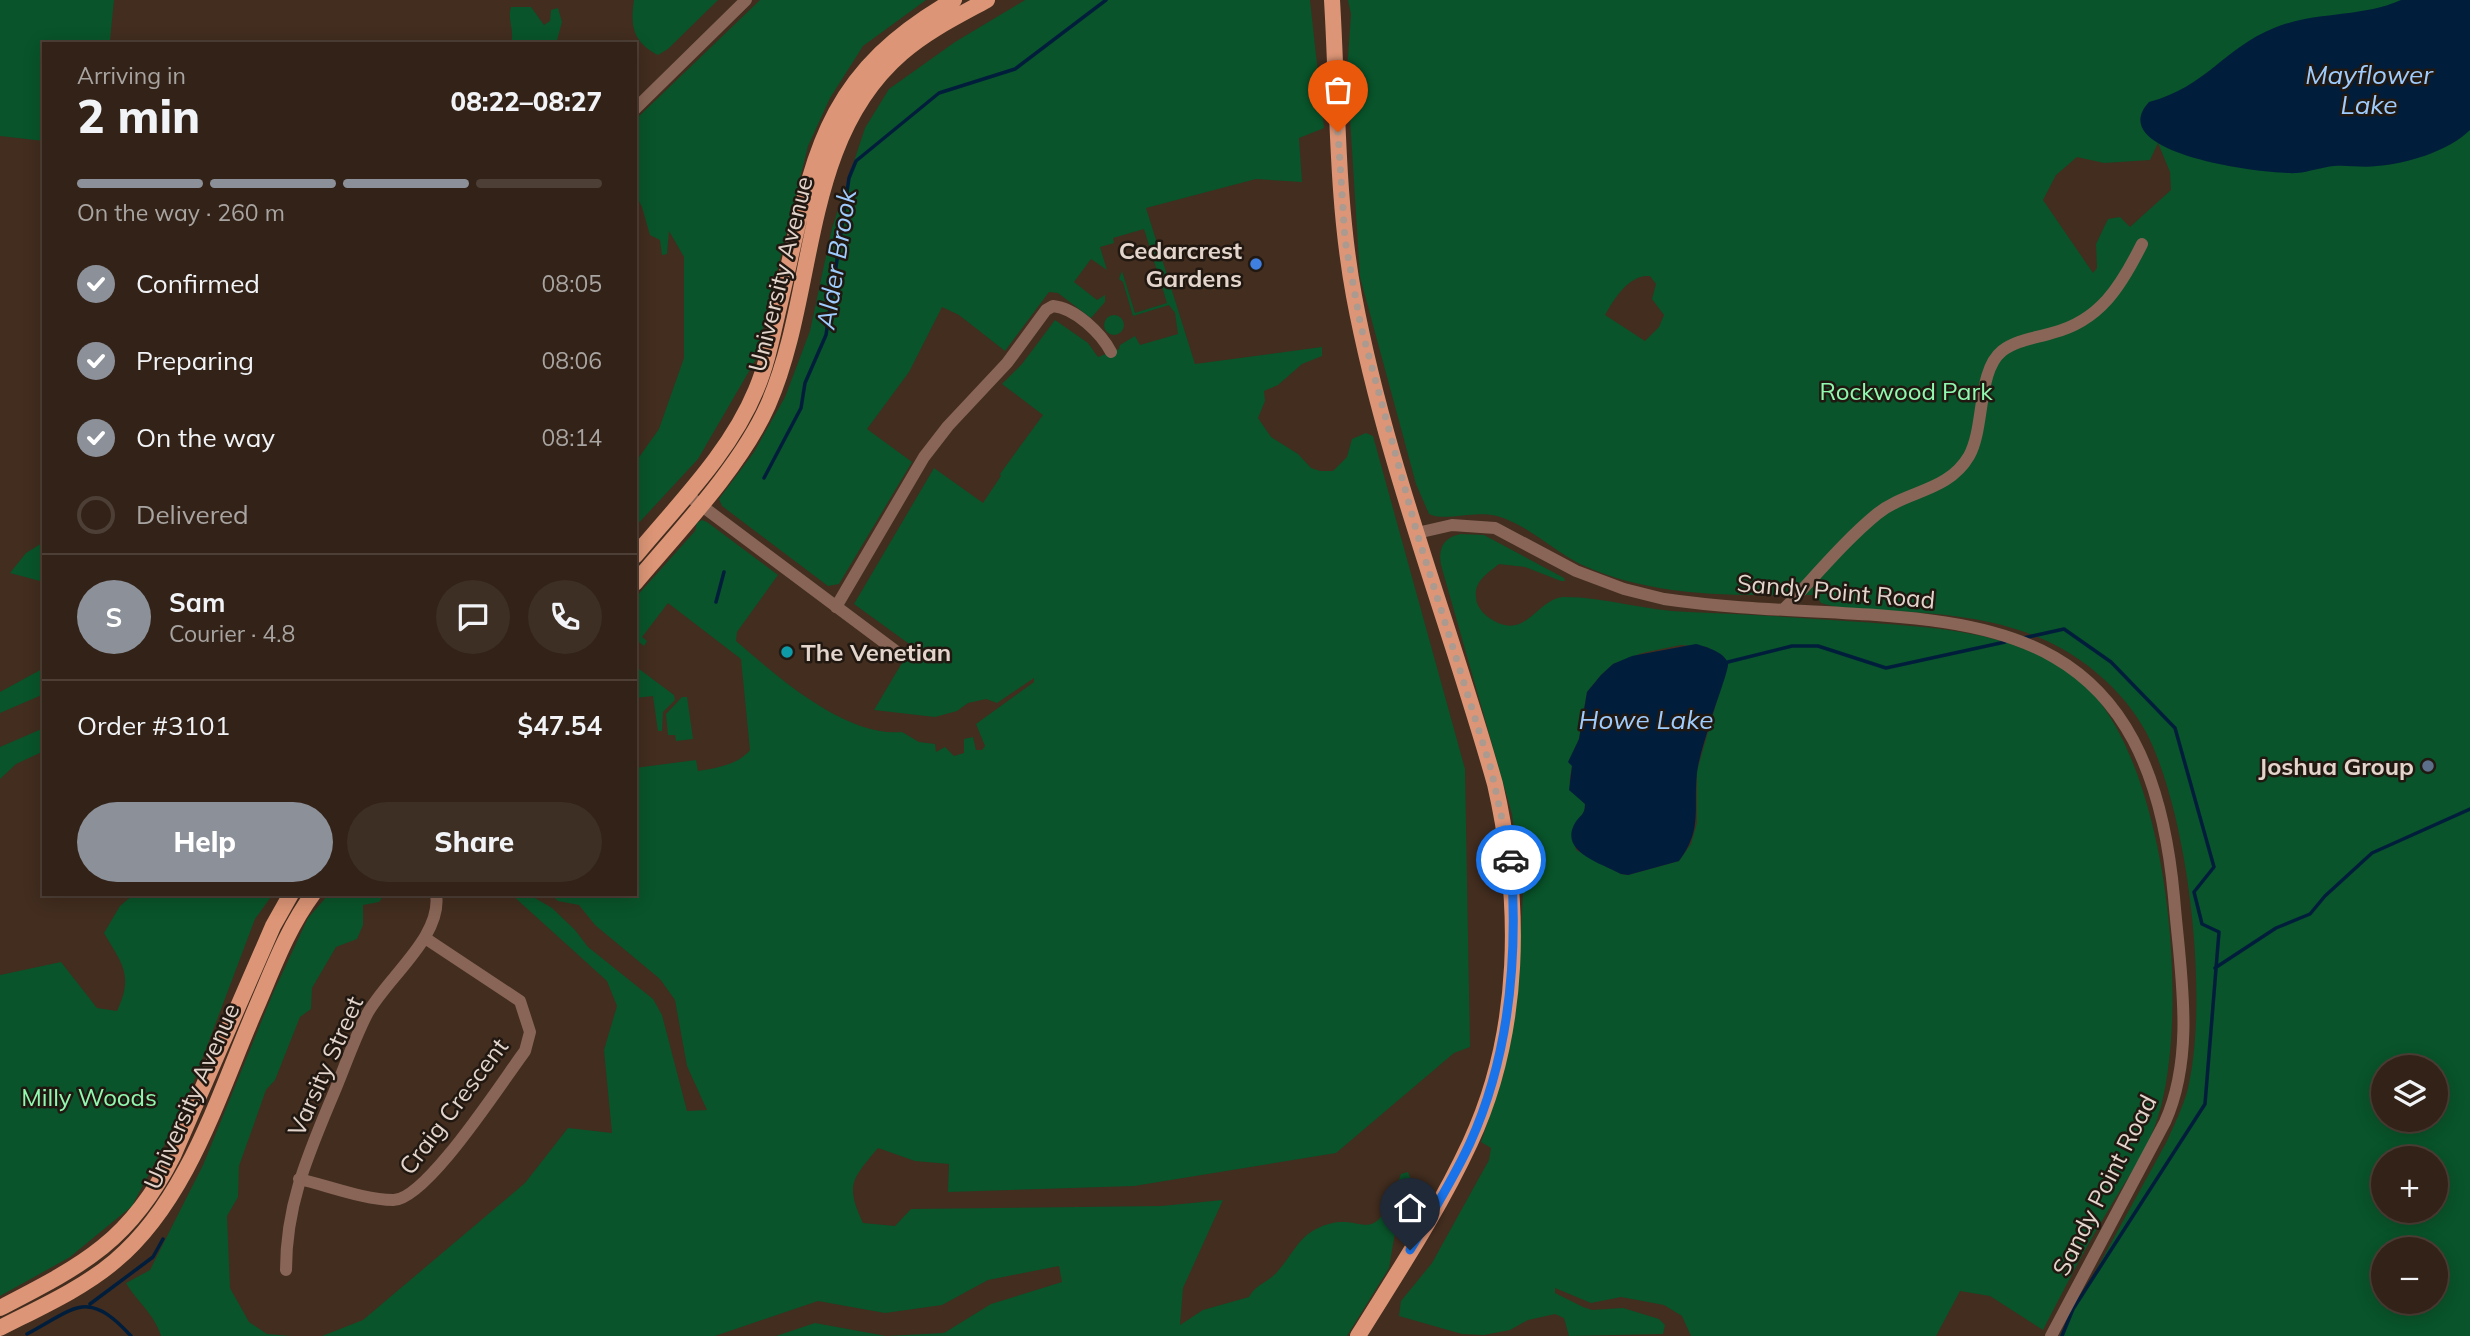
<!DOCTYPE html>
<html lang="en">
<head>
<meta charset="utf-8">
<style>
	:root { --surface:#322217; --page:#3d2f24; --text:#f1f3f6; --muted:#a8a4a1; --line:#4d3f36; --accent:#8c9099 }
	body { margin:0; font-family:Mulish,sans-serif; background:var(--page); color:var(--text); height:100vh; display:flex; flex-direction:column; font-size:26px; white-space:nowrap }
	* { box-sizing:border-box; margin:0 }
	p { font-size:23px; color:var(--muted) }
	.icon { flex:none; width:38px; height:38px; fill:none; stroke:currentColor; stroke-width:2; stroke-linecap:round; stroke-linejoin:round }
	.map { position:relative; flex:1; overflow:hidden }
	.drawer { position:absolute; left:42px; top:42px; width:595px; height:854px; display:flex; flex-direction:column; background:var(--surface); border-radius:0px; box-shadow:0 4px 18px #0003,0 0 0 2px var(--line) }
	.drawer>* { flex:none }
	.controls { position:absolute; left:2371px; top:1055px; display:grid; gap:14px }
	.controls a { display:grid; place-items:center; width:77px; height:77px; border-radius:50%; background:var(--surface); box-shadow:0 4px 18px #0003,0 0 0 2px var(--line); font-size:35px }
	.pin { position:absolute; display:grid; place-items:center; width:60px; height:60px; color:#fff; margin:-72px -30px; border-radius:50% 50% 50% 0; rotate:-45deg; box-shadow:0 0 7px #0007 }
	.pin .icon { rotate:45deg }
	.courier { position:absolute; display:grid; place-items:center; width:70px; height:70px; margin:-35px; border:5px solid #1a73e8; border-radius:50%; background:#fff; color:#222; box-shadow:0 2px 9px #0007 }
	.head em { font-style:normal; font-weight:800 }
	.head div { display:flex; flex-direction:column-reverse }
	.head { display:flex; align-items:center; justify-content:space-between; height:119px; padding:0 35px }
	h1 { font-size:46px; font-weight:800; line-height:52px }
	.bar { display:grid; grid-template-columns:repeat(4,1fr); gap:10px 7px; align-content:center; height:84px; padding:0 35px }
	.bar i { height:9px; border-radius:5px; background:var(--line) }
	.bar .current { background:var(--accent) }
	.bar p { grid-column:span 4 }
	.line { display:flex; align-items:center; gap:18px; padding:0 35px; border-top:2px solid var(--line) }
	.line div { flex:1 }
	.round { display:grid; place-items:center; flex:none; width:74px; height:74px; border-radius:37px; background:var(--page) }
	ol { padding:0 35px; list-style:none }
	li { display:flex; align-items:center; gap:21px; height:77px }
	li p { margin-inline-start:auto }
	li .icon { padding:7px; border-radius:50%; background:var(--accent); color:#fff; stroke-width:4 }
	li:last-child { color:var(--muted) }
	li i { width:38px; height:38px; border:4px solid var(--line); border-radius:50% }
	.action { display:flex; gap:14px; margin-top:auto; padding:14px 35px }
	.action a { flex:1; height:80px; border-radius:42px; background:var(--accent); color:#fff; font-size:28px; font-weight:800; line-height:80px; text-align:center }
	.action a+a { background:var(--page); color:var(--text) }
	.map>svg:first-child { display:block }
</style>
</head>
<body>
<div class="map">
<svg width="2470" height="1336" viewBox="0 0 2470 1336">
	<rect width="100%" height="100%" fill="#422d1f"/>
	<!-- green -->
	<path fill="#09542a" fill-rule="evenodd" d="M0 0H114L110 40 115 44H44V141L0 136Z
		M634 0H718L668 49 658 55C633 42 630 26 634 0Z
		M760 0H926L863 46 830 98 808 146 755 361 698 459 635 527V463L659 429 684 358V257L669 231 667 254 662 255 660 240 650 235 642 207 635 194V120Z
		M1025 0H1310L1324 128 1299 138 1302 182 1256 179 1146 208 1195 364 1322 347V356L1302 364 1278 385 1264 391 1265 401 1258 418 1271 437 1298 454 1311 468 1320 471H1333L1347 457 1352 439 1366 433 1373 436 1465 769 1470 1047 1454 1053 1336 1153 1134 1186 948 1192 949 1164 915 1161 878 1148C852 1179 845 1185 863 1223L895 1226 911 1209 1161 1206 1223 1200 1183 1288 1180 1325 1203 1310 1249 1297C1255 1286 1264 1284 1273 1276 1288 1263 1297 1238 1316 1229 1365 1204 1371 1261 1401 1174L1408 1172 1411 1180 1408 1205 1396 1227 1389 1268 1347 1336H776L815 1323 886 1336 944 1333 991 1304 1062 1282 1059 1266 988 1280 942 1305 885 1313 818 1301 715 1336H322L363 1320 525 1183 568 1128 612 1133 604 1050 617 1006 607 981 511 894H528L552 908 575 930 588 947 653 999 662 1015 687 1111 707 1110 687 1066 675 1000 660 979 595 925 579 905 558 901 550 894H635V768L696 760 698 771C716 768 738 765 750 750L741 659 668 603 642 637 647 641 644 646 635 639V598L695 531 697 523 702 520 707 522 778 575 737 632 736 641C778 677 845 737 902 732L919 742 935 744 936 752 945 747 954 756 964 753V739L973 737 976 750H982L985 746 976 724 1034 682V678L997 703 986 699 968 703 957 711 935 717 874 710 912 646 854 604 934 468 983 503 1001 476 1000 474 1043 415 1002 384 1022 364 1055 320 1088 343 1098 357 1119 349 1120 345 1135 336 1140 345 1178 334 1175 313 1169 305 1133 316 1123 282 1119 279 1122 271 1135 313 1167 303 1144 229 1113 238 1114 243 1100 247 1107 270 1091 259 1074 282 1097 300 1105 295V302L1091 318 1058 293 1049 292 1005 351 959 315 942 307 909 372 867 429 912 462 839 584 828 586 722 506 719 499 754 452 785 397 810 331 832 228 865 128 889 89 955 42Z
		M1348 0H2470V1336H2060L2167 1141C2174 1125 2182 1109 2187 1092 2210 1002 2189 815 2146 732 2124 691 2083 656 2040 638 1993 618 1945 614 1895 611 1871 609 1844 611 1821 603L1816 595C1735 595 1656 599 1580 564 1552 550 1528 525 1497 516 1476 510 1444 522 1429 514L1416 484 1360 277 1347 71 1351 14ZM2158 143 2170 172 2171 190 2130 227 2120 217 2108 219 2096 244 2097 268 2093 273 2043 200 2056 175 2077 157 2104 163 2150 160ZM1650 276 1656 284 1652 299 1664 315 1659 327 1645 341 1605 315C1614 299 1629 274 1650 276ZM2384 1068H2436V1120H2384ZM2384 1158H2436V1211H2384ZM2384 1250H2436V1302H2384Z
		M511 7H531L544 25 550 21 551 10 558 8 562 22 556 44H511C515 30 507 20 511 7Z
		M1104 325a10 10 0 1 1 20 0a10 10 0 1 1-20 0Z
		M1461 534 1484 535 1564 578 1565 581H1561L1525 567 1499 564C1488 573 1474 581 1476 597 1476 606 1483 614 1491 619 1526 642 1537 598 1564 597 1606 597 1646 611 1688 612 1746 614 1803 618 1861 622 1936 628 2011 630 2074 676 2169 746 2193 1019 2156 1123 2145 1155 2123 1184 2106 1214 2083 1252 2063 1291 2043 1330L1990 1296 1960 1291 1936 1336H1691L1682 1316 1664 1305 1621 1297 1591 1303 1555 1288V1293L1583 1307 1592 1310 1623 1308 1659 1319 1665 1325 1663 1334 1569 1336 1564 1318 1555 1314 1528 1320 1510 1330 1484 1335 1462 1334 1399 1316 1401 1301 1432 1263 1489 1160 1491 1148 1481 1142 1503 1076 1517 1002 1523 894 1512 814 1441 565C1438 549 1443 537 1461 534ZM1681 645 1707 647 1728 662 1697 771V823L1691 844 1679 861 1628 875 1621 874 1576 850C1575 843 1572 833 1575 825 1579 816 1585 816 1585 804 1570 787 1567 792 1572 766L1569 761 1579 739 1587 692 1601 675 1613 664 1642 653Z
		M44 542V582L10 573 26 553Z
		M635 666 674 695 675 700 663 712 662 731H658L653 696 635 698Z
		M44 668V694L0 713V692Z
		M682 697H687L693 739 676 741 675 735H668L666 714Z
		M44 728V751L16 764 0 779V747Z
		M134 894H273L255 919 183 1110 132 1206 70 1257 0 1296V975L61 962 97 1008 117 1011C134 975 122 964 104 933L120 906Z
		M329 894H381L382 898 379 902 363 905V925L357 939 336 947 312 988 311 1009 300 1017 275 1080 266 1090 239 1166 238 1197 227 1216 230 1288 249 1322 267 1334 291 1336H161C154 1313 137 1302 126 1283L150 1270 203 1165 273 993 308 918Z"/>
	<!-- water -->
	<path fill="#001e3c" d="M2401 0H2470V130C2449 151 2406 164 2377 166 2363 168 2348 165 2334 166 2322 167 2309 172 2297 173 2267 175 2101 154 2149 102 2206 87 2224 48 2274 28 2314 11 2361 18 2401 0Z
		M1696 644C1707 647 1724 652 1728 663 1730 667 1713 711 1711 720 1706 737 1699 756 1697 773 1693 809 1703 829 1679 861L1628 875 1621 874C1603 864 1558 852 1575 823 1580 815 1585 815 1585 804L1569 790 1572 766 1568 762 1579 739 1587 692 1601 675 1613 664 1632 656Z"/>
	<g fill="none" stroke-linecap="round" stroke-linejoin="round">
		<!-- stream -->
		<path stroke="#001e3c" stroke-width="3.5" d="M764 478 801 408 805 383 826 335 849 178 856 161 939 93 1015 69 1106 0
			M716 602 724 572
			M2019 639 2064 629 2111 662 2175 728 2214 867 2194 892 2202 924 2219 932 2205 1104 2073 1309 2062 1336
			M1728 662 1792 646H1818L1886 668 2005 642
			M2215 968 2276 928 2310 914 2325 896 2372 853 2470 809
			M90 1304 153 1257 163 1239
			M27 1334C76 1308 87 1288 131 1336"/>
		<!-- minor -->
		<path stroke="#886556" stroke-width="12" d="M635 109 746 0
			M686 494 901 655
			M1417 533 1452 525 1495 528 1576 571 1624 589 1664 599C1911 635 2143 558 2174 897 2180 971 2196 1053 2165 1122L2051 1336
			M836 607 924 457 948 426 1007 363 1046 310 1053 306C1075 308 1101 333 1111 352
			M1784 609C1814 578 1843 542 1877 514 1907 490 1948 492 1969 456 1985 428 1977 371 2002 351 2016 340 2036 338 2052 333 2100 321 2121 286 2142 244
			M299 1179C326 1185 365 1200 393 1200 426 1201 503 1080 525 1051L530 1032 520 1001 425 938
			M286 1270C286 1204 308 1155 333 1095 344 1069 353 1042 366 1016 385 979 443 937 436 894"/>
		<!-- major -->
		<path stroke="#dc9576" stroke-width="16" d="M1332 0C1338 98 1336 199 1354 296 1385 462 1449 621 1495 784 1522 902 1522 1031 1470 1143 1439 1210 1397 1273 1358 1336
			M635 556C678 504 730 453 756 390 768 362 773 332 780 303 813 163 817 78 954 0
			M635 583C679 531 741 466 768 405 818 291 800 141 902 53 927 31 958 16 987 0
			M0 1308C81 1266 130 1242 173 1156L273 926 291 894
			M0 1328C39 1308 82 1289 115 1261 188 1200 219 1093 256 1008 273 969 287 929 313 894"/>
	</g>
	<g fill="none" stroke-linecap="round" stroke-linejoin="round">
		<!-- done -->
		<path stroke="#ab9a8f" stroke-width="7" stroke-dasharray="0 12.6" d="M1338 132 1345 240 1361 327 1417 533 1491 769 1511 860"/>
		<!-- route -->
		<path stroke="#1a73e8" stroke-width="9" d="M1410 1250C1431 1215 1453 1180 1470 1143 1510 1055 1518 955 1511 860"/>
	</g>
	<!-- markers -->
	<circle fill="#3f7fe0" stroke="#211811" stroke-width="2.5" cx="1256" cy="264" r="7"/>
	<circle fill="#0f9aa8" stroke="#211811" stroke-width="2.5" cx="787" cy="652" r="7"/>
	<circle fill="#5c6f8a" stroke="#211811" stroke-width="2.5" cx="2428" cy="766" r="7"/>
	<g text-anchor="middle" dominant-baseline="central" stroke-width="5" stroke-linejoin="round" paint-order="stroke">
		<!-- poi labels -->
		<g font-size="24" font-weight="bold" fill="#e3d5cc" stroke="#211811" text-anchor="end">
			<text x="1242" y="250">Cedarcrest<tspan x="1242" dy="28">Gardens</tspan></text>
			<text x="801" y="652" text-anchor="start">The Venetian</text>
			<text x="2414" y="766">Joshua Group</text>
		</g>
		<!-- street labels -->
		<g font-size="24" fill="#e3d5cc" stroke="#211811">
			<text transform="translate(780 274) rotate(-76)">University Avenue</text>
			<text transform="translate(1836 591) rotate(5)">Sandy Point Road</text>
			<text transform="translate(325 1066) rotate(-66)">Varsity Street</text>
			<text transform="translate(191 1096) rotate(-66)">University Avenue</text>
			<text transform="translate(453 1106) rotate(-53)">Craig Crescent</text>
			<text transform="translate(2104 1185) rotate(-63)">Sandy Point Road</text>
		</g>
		<!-- park labels -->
		<g font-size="24" fill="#8ffaaf" stroke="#211811">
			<text x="1906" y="391">Rockwood Park</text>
			<text x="89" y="1097">Milly Woods</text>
		</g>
		<!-- water labels -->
		<g font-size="26" font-style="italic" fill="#9eccfe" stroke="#211811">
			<text x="2369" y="74">Mayflower<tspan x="2369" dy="30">Lake</tspan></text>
			<text transform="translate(836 259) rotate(-81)">Alder Brook</text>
			<text x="1646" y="719">Howe Lake</text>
		</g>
	</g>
</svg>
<div class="controls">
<a><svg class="icon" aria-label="layers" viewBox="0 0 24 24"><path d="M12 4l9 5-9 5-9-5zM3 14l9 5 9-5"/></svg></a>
<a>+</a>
<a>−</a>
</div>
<div class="pin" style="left:1338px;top:132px;background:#ea580c"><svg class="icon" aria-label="bag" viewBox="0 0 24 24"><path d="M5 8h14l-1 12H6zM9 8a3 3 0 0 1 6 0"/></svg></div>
<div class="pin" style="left:1410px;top:1250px;background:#1f2937"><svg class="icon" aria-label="home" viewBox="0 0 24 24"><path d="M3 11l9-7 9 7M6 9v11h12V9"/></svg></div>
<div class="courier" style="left:1511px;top:860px"><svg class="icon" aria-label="car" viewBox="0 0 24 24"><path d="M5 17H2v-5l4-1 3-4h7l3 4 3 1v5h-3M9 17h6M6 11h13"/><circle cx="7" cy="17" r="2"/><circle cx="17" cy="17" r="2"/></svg></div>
<section class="drawer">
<div class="head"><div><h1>2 min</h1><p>Arriving in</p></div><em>08:22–08:27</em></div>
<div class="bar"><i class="current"></i><i class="current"></i><i class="current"></i><i></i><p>On the way · 260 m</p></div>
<ol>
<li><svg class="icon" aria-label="check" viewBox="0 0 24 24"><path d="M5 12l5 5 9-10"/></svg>Confirmed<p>08:05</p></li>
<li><svg class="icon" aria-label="check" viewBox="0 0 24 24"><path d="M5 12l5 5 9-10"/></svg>Preparing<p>08:06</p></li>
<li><svg class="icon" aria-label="check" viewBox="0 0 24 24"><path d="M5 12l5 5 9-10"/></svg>On the way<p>08:14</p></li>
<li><i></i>Delivered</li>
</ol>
<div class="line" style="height:126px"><b class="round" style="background:var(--accent);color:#fff">S</b><div><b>Sam</b><p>Courier · 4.8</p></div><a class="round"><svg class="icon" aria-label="chat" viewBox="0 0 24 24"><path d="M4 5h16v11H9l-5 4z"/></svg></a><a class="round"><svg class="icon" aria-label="phone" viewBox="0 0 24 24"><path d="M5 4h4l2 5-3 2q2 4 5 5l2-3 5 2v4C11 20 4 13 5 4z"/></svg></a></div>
<div class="line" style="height:91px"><div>Order #3101</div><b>$47.54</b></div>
<div class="action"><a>Help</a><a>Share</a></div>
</section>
</div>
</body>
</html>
